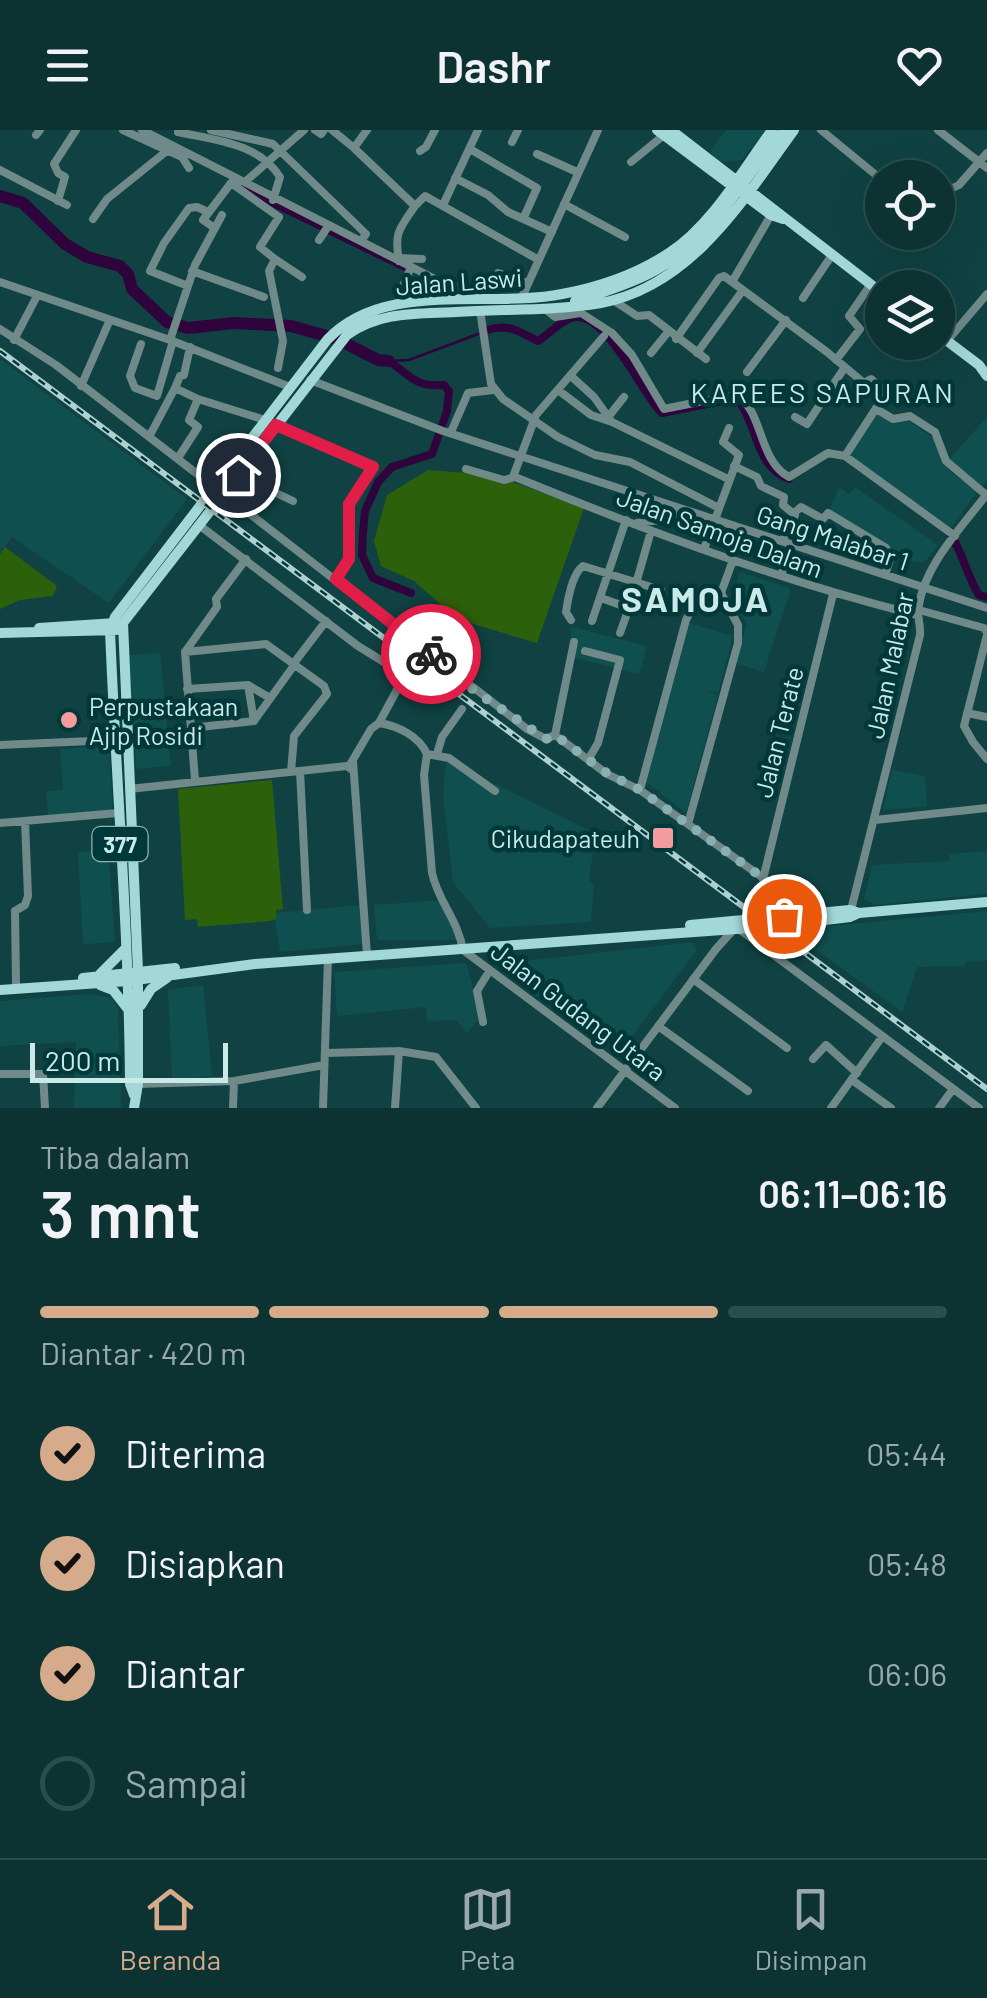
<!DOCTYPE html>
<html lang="id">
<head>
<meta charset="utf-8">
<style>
	:root { --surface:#0c3232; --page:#1a3e3e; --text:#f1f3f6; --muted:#9aaaac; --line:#2c4d4d; --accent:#d6ab8b }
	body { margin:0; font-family:Barlow,sans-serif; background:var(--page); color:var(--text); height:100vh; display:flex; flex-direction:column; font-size:38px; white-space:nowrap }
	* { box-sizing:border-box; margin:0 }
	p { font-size:32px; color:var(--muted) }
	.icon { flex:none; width:55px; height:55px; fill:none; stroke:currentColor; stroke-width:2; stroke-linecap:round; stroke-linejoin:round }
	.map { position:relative; height:978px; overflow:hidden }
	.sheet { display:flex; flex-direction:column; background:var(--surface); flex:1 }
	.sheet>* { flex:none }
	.buttons { position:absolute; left:865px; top:30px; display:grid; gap:20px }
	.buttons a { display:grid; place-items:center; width:90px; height:90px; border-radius:50%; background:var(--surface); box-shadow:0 10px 40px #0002,0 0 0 2px var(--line); font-size:50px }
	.scale { position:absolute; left:30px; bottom:25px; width:198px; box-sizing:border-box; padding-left:10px; border:5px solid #cae9e9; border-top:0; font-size:28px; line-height:35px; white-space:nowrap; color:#cae9e9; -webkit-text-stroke:8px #013839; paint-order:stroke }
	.pin { position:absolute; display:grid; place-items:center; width:85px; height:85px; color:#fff; margin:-42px; border:5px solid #fff; border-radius:50%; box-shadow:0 2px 10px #0007 }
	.courier { position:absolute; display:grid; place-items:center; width:100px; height:100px; margin:-50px; border:8px solid #e11d48; border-radius:50%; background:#fff; color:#222; box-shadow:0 2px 12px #0007 }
	.headline em { font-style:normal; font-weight:600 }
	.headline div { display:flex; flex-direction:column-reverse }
	.headline { display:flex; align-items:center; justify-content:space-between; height:170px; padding:0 40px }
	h1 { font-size:65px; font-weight:600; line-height:75px }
	.bar { display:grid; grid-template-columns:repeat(4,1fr); gap:15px 10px; align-content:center; height:120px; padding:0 40px }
	.bar i { height:12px; border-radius:8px; background:var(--line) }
	.bar .active { background:var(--accent) }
	.bar p { grid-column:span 4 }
	ol { padding:0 40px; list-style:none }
	li { display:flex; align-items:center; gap:30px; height:110px }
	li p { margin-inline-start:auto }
	li .icon { padding:10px; border-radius:50%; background:var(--accent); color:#111; stroke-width:4 }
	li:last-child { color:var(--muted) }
	li i { width:55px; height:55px; border:5px solid var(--line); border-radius:50% }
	header { display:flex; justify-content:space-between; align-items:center; height:130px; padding:0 40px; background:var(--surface); font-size:45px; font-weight:600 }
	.menu { display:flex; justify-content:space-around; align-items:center; height:140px; border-top:2px solid var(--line); background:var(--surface); font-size:28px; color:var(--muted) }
	.menu a { display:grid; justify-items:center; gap:5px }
	.menu .active { color:var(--accent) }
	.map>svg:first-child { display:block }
</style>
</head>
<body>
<header><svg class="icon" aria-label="menu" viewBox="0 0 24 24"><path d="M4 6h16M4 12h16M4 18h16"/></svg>Dashr<svg class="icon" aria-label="heart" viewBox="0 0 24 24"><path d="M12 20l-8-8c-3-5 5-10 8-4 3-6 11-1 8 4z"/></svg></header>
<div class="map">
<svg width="987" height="978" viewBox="0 0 987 978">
	<rect width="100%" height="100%" fill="#104243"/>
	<!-- built -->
	<path fill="#104f50" d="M726 0H765L742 30 721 32 710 22Z
		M0 229 187 369 109 473 12 407 0 422Z
		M875 283 893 290 902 286 935 309 947 339 977 362 949 401 847 325Z
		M987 287V350L978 361 947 332Z
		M839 357 849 364 855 357 938 415 925 432H913L829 382Z
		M740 442 791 459 764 542 735 533 747 493 731 472Z
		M685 492 733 506 718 563 703 560 718 565 686 683 647 652Z
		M572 497 647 516 639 544 568 526Z
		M160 523 171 636 136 639 129 525Z
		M109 616 113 682 48 686 46 661 63 660 60 619Z
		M446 630 595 703 589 752 594 753 591 792 490 798 453 752 443 666Z
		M892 640 925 646 927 676 883 680Z
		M108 720 115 812 83 814 78 722Z
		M987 721V764L875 775 864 769 872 735 950 731V724Z
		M442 770 459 810H377L374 775Z
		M360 775 364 814 280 822 274 783Z
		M987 781V831H966L964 836 917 837 902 882 789 800Z
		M693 812 697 820 619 924 537 866 500 834Z
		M466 833 481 886 467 903 456 890 427 891 426 877 337 886 334 842Z
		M203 855 212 946 172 951 168 860Z
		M89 864 108 867 115 872 118 879 121 978H74L76 912 0 916V871Z"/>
	<!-- green -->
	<path fill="#2d600b" d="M428 340 494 345 584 378 537 513 473 494 445 478 414 451 381 436 374 411 387 365Z
		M5 417 57 456 53 466 20 470 0 479V424Z
		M272 650 283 779 276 780V789L270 791 198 797 197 789 185 790 178 659Z"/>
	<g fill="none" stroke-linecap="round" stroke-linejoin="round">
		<!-- stream -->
		<path stroke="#2f033c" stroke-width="2.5" d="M389 231 409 230 478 204"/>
		<!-- canal -->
		<path stroke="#2f033c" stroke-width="8" d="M239 53 267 70 409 139
			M487 200C509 193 519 202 538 211 548 205 559 192 571 188 605 177 642 265 662 283L722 271
			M389 231C412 247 415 257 444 255L449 261 447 281 432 324 392 337 378 352 365 381 363 402 362 425 373 448 411 463
			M739 271C758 296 755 337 789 349
			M951 405C963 424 967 446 979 465L987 467"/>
		<!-- river -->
		<path stroke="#2f033c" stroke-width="12" d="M0 66 23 73 65 114 87 127 120 136 128 144 132 159 167 192 188 198 234 193 291 196 337 209 378 230 389 231"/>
		<!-- minor -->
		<path stroke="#708989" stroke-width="8" d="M123 0 182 27 189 38
			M142 0 439 151 473 160 479 169
			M211 0 273 14 366 104 361 111
			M315 0 321 4 324 0
			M332 0 354 18
			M367 0 354 18 415 76C399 99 394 103 399 131
			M821 0 882 50
			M938 0 987 38
			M178 2C214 10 259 13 280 47L273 70
			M36 5 40 0
			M512 12 518 0
			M470 19 537 58 524 87
			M420 21 426 17 435 0
			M537 24 577 42
			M631 32 664 5
			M0 40 67 75
			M455 48 488 65 508 82 552 102
			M246 51 304 0
			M938 65 959 55 987 23
			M58 71 65 47 58 43 54 34 76 0
			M564 74 625 107
			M443 75 478 0
			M415 76 425 66 539 130
			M93 89 107 69 168 20
			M938 90 944 83 940 64
			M213 97 203 90 231 53 279 87 260 117 275 129 269 141 283 211 278 238
			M319 110 329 95
			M399 128 422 129
			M275 129 302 147
			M192 141 264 167
			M498 143 528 153
			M0 152 170 210 290 257
			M732 152 771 85
			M188 156 150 141 164 113 189 78 197 77 208 82
			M403 156 411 137
			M522 167 598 0
			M803 168 832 125
			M613 170 637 186 649 185 706 229
			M545 179 555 187 581 183 612 203 632 225 664 279 733 265C764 275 756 329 789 347L828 323 845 326 886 263 871 249 864 253 827 222 724 146 719 148 676 209
			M480 180 491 254 503 269 558 307 595 325 630 332 717 377
			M0 199 56 235 214 357
			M171 207 195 135 222 85
			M14 210 37 166
			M947 211 987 164
			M141 214 130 246 135 258 157 266 173 211
			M190 217 184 245 180 246 175 258 198 269
			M651 223 668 202
			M697 223 743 160
			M836 230 860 199 849 186 871 154
			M747 242 786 190
			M571 246 594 267 612 292
			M310 250 443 301 987 478
			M81 256 109 192
			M558 260 591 285 612 292 728 349
			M878 280 893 289 910 286 935 302 946 331 986 365
			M609 286 624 267
			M795 287 807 294 845 237
			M276 295 373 337 349 374V429L336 449
			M451 302 468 263 493 260
			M149 307 175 258
			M845 326 955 406
			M178 328 198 297 189 290 198 269 265 290
			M734 336 757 347 761 356 784 367 783 375 795 385 783 410
			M466 339 504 350 515 347C647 401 780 451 917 485
			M238 345 293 371
			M513 347 536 285 604 206
			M223 363 527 599 546 609 555 605 607 644 640 660 784 763 789 775 784 786
			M794 383 801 377 823 389 828 383 886 418 891 426 885 445
			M637 393 675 388 683 381
			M199 395 358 516 405 545 379 593
			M704 419 739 325 723 312 729 298
			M781 446 788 421
			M601 468 629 478 651 401
			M919 480 984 498 987 502
			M571 490 566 482C568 468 572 444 583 436L661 460
			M592 491 626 390
			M620 503 629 478
			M987 505 964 596 973 612 987 629
			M585 521 620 530 598 613 588 630
			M185 522 266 514 324 556 327 564 294 606 291 642
			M294 533 326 491
			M248 555 254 591
			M187 559 248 555 270 568
			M967 583 987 587
			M191 598 254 591 295 534
			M555 605 574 512
			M0 615 114 610
			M427 624 424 645 432 743C438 771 458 790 463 820L675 978
			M427 624 449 628 495 661
			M437 624 442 607 462 579
			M353 631 367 825
			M351 633 371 599 379 593C398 596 419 606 427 624
			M300 641 307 780
			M195 650 185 522 217 477 216 469 246 429
			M129 659 347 636 352 640
			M640 660 686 490 690 482 721 463 733 430
			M875 690 987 678
			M0 693 118 683
			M688 694 738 513V495L721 463
			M763 749 833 464
			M15 781 25 775 28 766 25 691
			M15 781 16 853
			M850 784 920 505C921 497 918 489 918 482 922 437 961 398 987 364
			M739 799 979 978
			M693 849 787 918
			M483 892 477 861 490 840
			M658 896 748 961
			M325 923 399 921 436 927 476 978
			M813 929 826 915 857 943
			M0 944H43L45 978
			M852 950 891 978
			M138 954 234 951 324 935
			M233 978 234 951
			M323 978 328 829
			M395 978 399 921
			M597 978 716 819 734 799
			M831 978 882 907
			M939 978 953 959"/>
		<!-- major -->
		<path stroke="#a2d8d8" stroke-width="10" d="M657 0 771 85 783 89
			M671 0 882 163
			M757 35 784 0
			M575 171C638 152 675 138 718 87
			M938 204 979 235 987 246
			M39 498 116 493
			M0 503 116 500
			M690 795 850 780 859 783
			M100 844 126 818
			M83 848 175 838
			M100 855 113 860 127 878
			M0 860 128 851 255 834 776 796 850 787 859 783 987 772
			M141 875 151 859 167 848
			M134 965 130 954C129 803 116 651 110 500L115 487 327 210C384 149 488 179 562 164 600 157 637 144 669 123 712 95 742 41 772 0
			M134 978 138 954V841L123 493 347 205C380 181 418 184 456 182 504 179 554 181 601 173 692 156 744 69 794 0"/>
		<!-- rail casing -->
		<g stroke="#aed0d0" stroke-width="6">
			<path id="rail" d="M0 221 987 959"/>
		</g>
		<!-- rail -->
		<use href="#rail" stroke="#013839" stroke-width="2.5" stroke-dasharray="8" stroke-linecap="butt"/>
		<!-- major-bridge -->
		<path stroke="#a2d8d8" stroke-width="10" d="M718 87 757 35"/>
	</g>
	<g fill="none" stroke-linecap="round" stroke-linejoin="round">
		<!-- done -->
		<path stroke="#89afaf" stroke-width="10" stroke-dasharray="0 18" d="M431 524 476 562 546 609 555 605 608 644 640 660 784 763 789 775 784 786"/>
		<!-- route -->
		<path stroke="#e11d48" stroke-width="12" d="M238 345 276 295 373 337 349 374V429L336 449 431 524"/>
	</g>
	<!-- markers -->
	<g fill="#f49b9f" stroke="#013839" stroke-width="4">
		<circle cx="69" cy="590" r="10"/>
		<rect x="651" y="696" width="24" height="24" rx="5"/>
	</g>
	<g text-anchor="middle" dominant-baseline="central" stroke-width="9" stroke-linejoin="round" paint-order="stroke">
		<!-- shield labels -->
		<rect fill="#013839" stroke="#8eb4b4" stroke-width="2.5" x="92.5" y="697" width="55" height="34" rx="8"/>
		<g font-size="22" font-weight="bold" fill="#cae9e9">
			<text x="120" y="714">377</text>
		</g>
		<!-- street labels -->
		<g font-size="25" fill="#cae9e9" stroke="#013839">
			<text transform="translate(459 151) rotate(-4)">Jalan Laswi</text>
			<text transform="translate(720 402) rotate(20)">Jalan Samoja Dalam</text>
			<text transform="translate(833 407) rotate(18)">Gang Malabar 1</text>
			<text transform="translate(889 535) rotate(-78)">Jalan Malabar</text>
			<text transform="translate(778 602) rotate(-76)">Jalan Terate</text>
			<text transform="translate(579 881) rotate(37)">Jalan Gudang Utara</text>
		</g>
		<!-- poi labels -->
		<g font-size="25" fill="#cae9e9" stroke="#013839" text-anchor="start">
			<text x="89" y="576">Perpustakaan<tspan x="89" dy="29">Ajip Rosidi</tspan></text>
			<text x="640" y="708" text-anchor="end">Cikudapateuh</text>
		</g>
		<!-- neighbourhood labels -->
		<g font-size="28" letter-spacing="2.5" fill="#cae9e9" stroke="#013839">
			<text x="823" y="262">KAREES SAPURAN</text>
		</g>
		<!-- district labels -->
		<g font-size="35" font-weight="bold" letter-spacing="2.5" fill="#cae9e9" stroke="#013839">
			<text x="696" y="468">SAMOJA</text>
		</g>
	</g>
</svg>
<div class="buttons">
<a><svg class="icon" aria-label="locate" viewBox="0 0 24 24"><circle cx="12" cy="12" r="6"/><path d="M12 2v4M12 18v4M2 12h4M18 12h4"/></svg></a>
<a><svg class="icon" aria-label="layers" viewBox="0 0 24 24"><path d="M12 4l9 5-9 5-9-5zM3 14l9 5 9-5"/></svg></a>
</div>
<div class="scale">200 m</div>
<div class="pin" style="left:784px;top:786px;background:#ea580c"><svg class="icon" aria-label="bag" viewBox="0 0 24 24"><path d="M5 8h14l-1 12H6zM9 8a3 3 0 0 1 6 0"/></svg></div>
<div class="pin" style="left:238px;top:345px;background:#1f2937"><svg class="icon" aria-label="home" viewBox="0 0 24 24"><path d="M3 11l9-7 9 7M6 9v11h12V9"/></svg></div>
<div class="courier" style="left:431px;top:524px"><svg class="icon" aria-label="bike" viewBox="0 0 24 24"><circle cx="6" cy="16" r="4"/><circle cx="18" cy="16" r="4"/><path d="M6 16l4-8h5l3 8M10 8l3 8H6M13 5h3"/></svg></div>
</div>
<section class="sheet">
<div class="headline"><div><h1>3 mnt</h1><p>Tiba dalam</p></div><em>06:11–06:16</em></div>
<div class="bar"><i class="active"></i><i class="active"></i><i class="active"></i><i></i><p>Diantar · 420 m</p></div>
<ol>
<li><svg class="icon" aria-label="check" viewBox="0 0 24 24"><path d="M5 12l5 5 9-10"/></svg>Diterima<p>05:44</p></li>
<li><svg class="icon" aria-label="check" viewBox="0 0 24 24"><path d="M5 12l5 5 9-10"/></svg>Disiapkan<p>05:48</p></li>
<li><svg class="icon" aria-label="check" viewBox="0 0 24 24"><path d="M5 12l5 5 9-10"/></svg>Diantar<p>06:06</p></li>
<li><i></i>Sampai</li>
</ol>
</section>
<nav class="menu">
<a class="active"><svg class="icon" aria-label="home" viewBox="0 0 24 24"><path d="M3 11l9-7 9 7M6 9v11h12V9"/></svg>Beranda</a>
<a><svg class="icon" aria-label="map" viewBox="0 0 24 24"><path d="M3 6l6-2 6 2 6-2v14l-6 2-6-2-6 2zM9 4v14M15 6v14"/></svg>Peta</a>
<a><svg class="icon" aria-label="saved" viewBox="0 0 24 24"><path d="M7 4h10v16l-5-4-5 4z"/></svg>Disimpan</a>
</nav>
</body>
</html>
